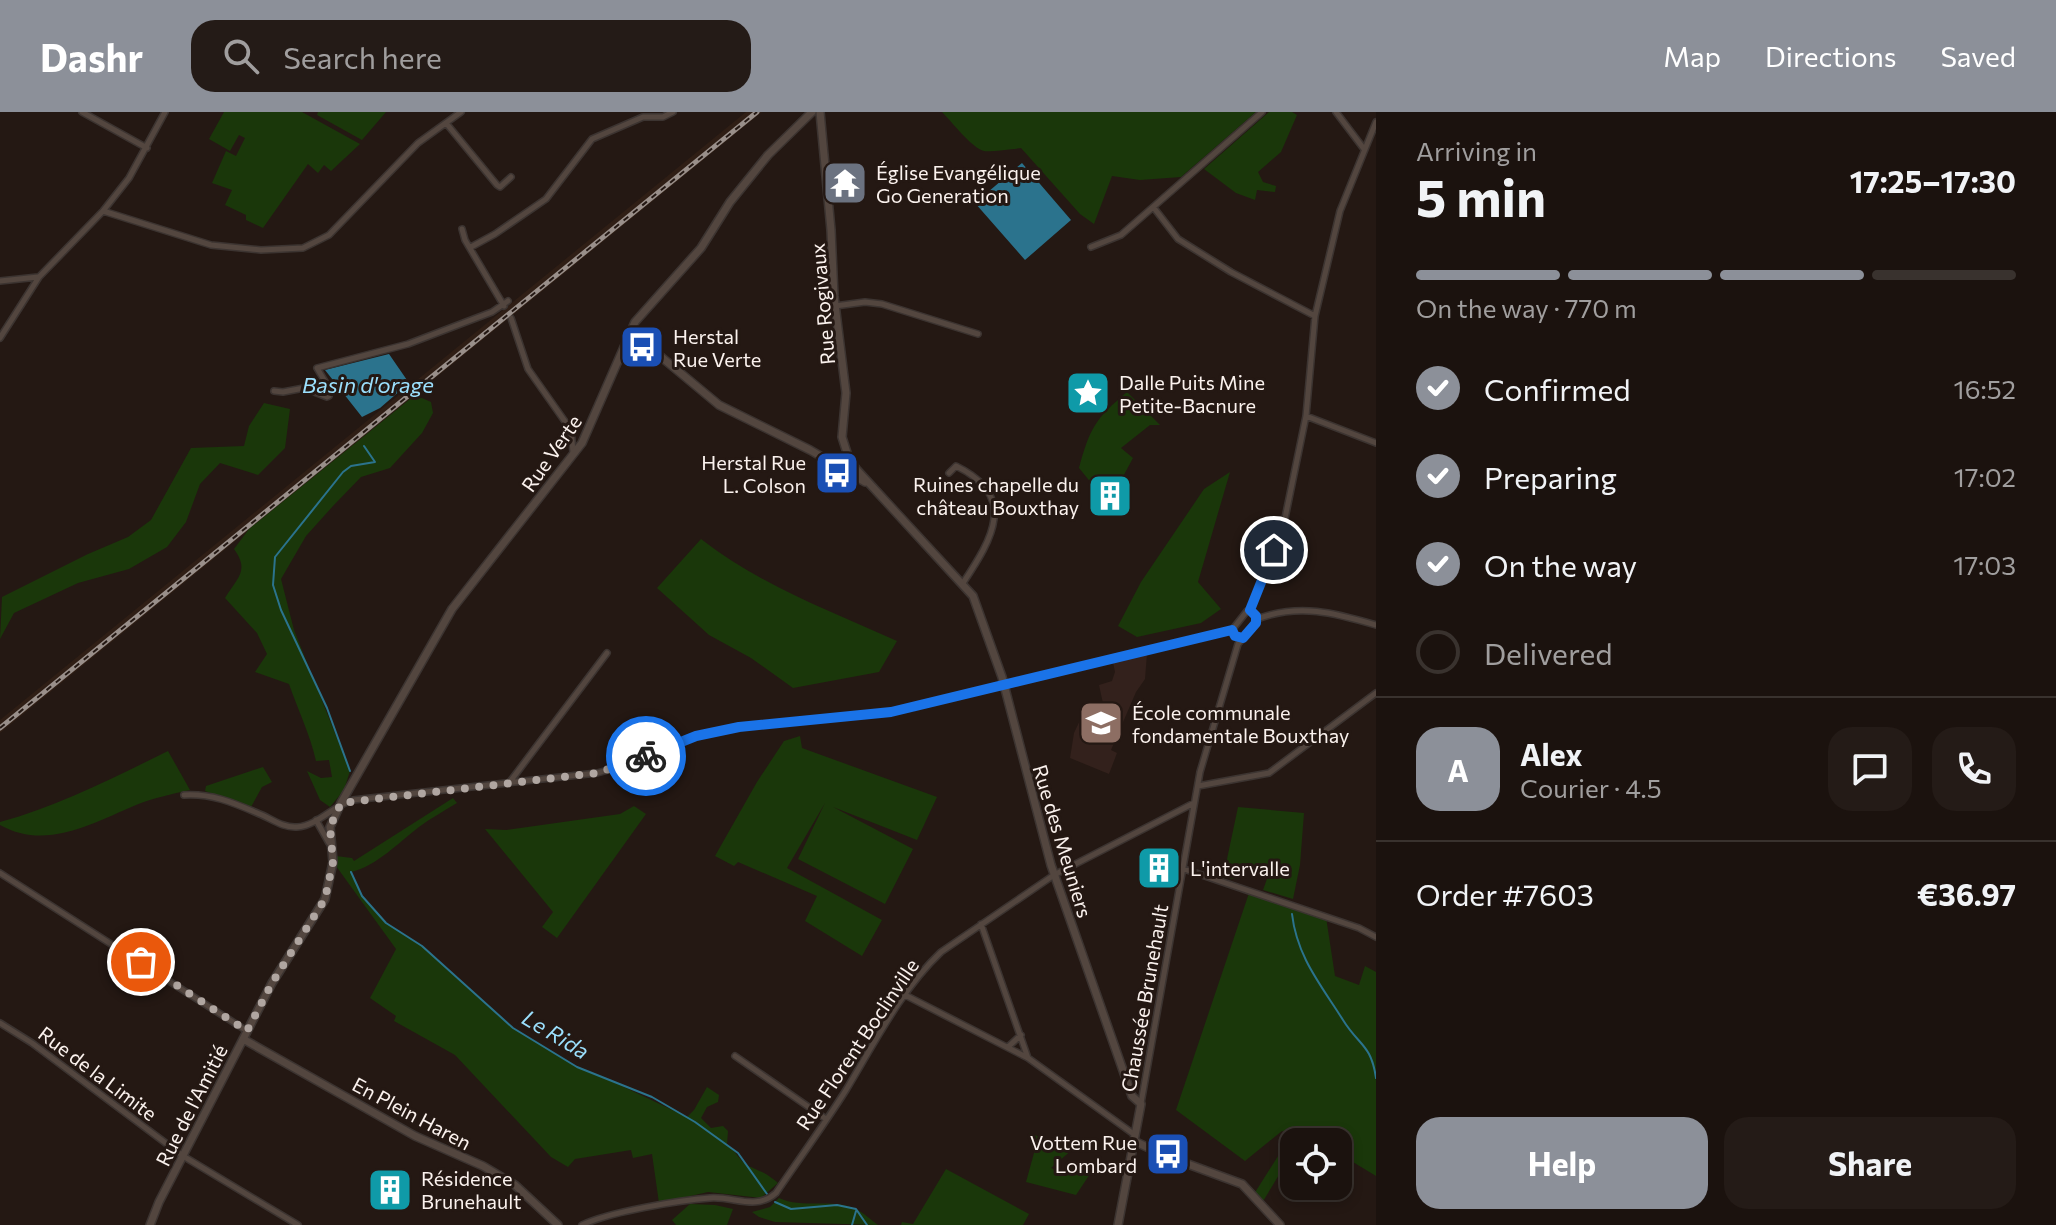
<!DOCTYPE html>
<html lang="en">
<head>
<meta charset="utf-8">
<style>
	:root { --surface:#1b120e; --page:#241b17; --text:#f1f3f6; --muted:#a09e9e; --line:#39322e; --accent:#8c9099 }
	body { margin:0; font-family:Commissioner,sans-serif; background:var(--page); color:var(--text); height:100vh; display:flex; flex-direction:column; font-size:30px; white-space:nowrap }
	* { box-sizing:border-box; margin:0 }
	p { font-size:26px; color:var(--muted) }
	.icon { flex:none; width:44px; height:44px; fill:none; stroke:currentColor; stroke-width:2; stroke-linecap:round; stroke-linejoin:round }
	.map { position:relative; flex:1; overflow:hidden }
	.sheet { display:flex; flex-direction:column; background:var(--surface); width:680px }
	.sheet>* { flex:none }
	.controls { position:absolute; left:1280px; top:1016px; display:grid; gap:16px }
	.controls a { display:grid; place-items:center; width:72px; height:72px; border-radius:16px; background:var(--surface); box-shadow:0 4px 12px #0003,0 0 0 2px var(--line); font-size:40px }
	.pin { position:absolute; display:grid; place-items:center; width:68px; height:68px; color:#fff; margin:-34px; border:4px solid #fff; border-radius:50%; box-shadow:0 2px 8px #0007 }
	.courier { position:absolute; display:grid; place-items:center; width:80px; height:80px; margin:-40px; border:6px solid #1a73e8; border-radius:50%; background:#fff; color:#222; box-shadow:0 2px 10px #0007 }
	.head em { font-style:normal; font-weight:700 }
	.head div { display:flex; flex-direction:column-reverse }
	.head { display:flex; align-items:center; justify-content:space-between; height:136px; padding:0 40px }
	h1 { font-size:52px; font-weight:700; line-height:60px }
	.bar { display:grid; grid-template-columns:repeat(4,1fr); gap:12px 8px; align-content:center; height:96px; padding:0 40px }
	.bar i { height:10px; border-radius:6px; background:var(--line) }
	.bar .on { background:var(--accent) }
	.bar p { grid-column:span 4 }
	.line { display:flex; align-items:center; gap:20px; padding:0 40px; border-top:2px solid var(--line) }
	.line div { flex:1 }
	.round { display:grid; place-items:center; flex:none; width:84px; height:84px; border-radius:24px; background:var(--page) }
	ol { padding:0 40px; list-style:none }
	li { display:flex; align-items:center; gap:24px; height:88px }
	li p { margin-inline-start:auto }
	li .icon { padding:8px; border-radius:50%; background:var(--accent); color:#fff; stroke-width:4 }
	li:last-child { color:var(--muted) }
	li i { width:44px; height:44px; border:4px solid var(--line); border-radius:50% }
	.primary-button { display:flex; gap:16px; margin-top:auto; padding:16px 40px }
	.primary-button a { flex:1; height:92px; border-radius:24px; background:var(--accent); color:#fff; font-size:32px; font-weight:700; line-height:92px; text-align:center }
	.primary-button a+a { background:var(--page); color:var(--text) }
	header { display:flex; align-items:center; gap:48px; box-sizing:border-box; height:112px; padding:0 40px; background:var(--accent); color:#fff }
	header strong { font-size:38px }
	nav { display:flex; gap:44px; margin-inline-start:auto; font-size:28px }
	.search { width:560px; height:72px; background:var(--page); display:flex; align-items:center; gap:20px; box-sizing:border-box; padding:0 28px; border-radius:24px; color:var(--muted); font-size:30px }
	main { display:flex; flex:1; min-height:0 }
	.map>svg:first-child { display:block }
</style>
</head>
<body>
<header>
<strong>Dashr</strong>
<div class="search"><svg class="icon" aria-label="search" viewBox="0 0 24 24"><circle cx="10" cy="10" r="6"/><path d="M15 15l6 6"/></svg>Search here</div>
<nav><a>Map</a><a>Directions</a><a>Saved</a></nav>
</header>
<main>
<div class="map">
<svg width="1376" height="1113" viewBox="0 0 1376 1113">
	<rect width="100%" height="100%" fill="#241813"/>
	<!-- built -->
	<path fill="#2f1e15" d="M746 0H762L0 621V608Z"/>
	<!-- education -->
	<path fill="#33211c" d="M1147 542 1145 567 1136 580 1111 638 1117 641 1109 662 1070 646 1074 621 1083 602 1104 596 1099 573 1112 569 1115 560 1113 550Z"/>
	<!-- green -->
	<path fill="#1a370a" d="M224 0H302L360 32 331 59 324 53 318 61 308 52 263 116 246 108V103L225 93 232 78 212 71 226 39 236 44 245 26 239 23 230 39 209 27Z
		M318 0H386L362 28 317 3Z
		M942 0H1256L1181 65 1140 68 1112 64 1094 112 1080 102 1021 36C1015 37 989 40 984 39 973 37 951 9 942 0Z
		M1269 0H1292L1297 3 1281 40 1258 60 1263 70 1276 74 1275 80 1257 78 1255 88 1236 81 1204 57Z
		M1127 280 1160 313H1150L1121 336 1133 346 1119 372 1120 384 1110 394 1079 356C1090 316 1095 307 1127 280Z
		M415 283 431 290 433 301 422 321 390 356 361 365 333 394 306 424 281 467 294 518 350 659 344 678 330 695 320 688 307 659 321 666 332 665 329 648 316 649C310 622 298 598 289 572L255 560 267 542 257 521 225 486C237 466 250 459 234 437L249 417Z
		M264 291 290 297 285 336 258 363 220 351 200 372 186 410 167 435 129 457 78 471 14 501 0 527 2 485 88 442 128 425 151 408 191 336 244 334 249 314Z
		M1230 360 1198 470 1221 497 1201 511 1137 525 1118 514 1141 470 1204 377Z
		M701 427C760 473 830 499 897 529L879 560 793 576 751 546 709 523 657 476Z
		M800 624 802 636 937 685 917 728 833 695 913 737 885 792 798 747 825 691 787 756 882 808 862 844 805 809 817 784 738 750 734 754 715 744 757 670 784 629Z
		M168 639 190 678C172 682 153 686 136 693 93 711 46 739 0 713V710C59 694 113 666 168 639Z
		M263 655 272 670 262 675 251 695 205 679 206 674Z
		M453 686 457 691C444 699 431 706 419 715 399 730 377 754 351 760L362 785 386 811 422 834 513 916 577 955 605 966 687 1005 694 998 707 975 719 983 718 990 707 995 701 1006 711 1016 723 1014 728 1019 727 1033C735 1038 740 1049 747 1053 760 1060 764 1059 778 1071L761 1086 708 1080 659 1091 652 1042 633 1046 631 1038 575 1047 568 1055 551 1045 455 943 394 909 396 904 370 886 396 837 336 754V744L352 746 354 749Z
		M634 694 646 702 557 826 542 815 553 800 485 717 506 718 620 702Z
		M1238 695 1304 701 1300 753 1293 787 1263 778 1268 764 1243 752 1238 767 1223 766Z
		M1249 781 1326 805 1335 864 1359 873 1365 854 1376 860V1064L1338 1041V1030H1315L1301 1025 1299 1030H1294V1038L1262 1091 1254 1082 1292 1022 1282 1019 1245 1049 1176 998Z
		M1029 1021 1073 1037 1051 1056 1064 1061 1074 1051 1090 1062 1076 1083 1026 1070 1034 1041Z
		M946 1057 1029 1102 1023 1113H901L902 1110 913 1112Z
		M779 1086C802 1097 832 1086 856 1097 864 1101 871 1108 878 1113L775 1110 759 1105 752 1100 770 1095Z
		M690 1092 715 1093 733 1097 727 1113H676L672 1108Z"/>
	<!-- water -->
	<path fill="#2b738d" d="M1022 51 1071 108 1025 148 975 91Z
		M389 242 409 271 380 296 362 305 325 258Z"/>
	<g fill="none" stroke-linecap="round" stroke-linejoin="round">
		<!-- stream -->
		<path stroke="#2b738d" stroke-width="2" d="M350 659 327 596 281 498 273 473 275 445 343 360 351 354 375 350 364 334
			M351 760 362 784 386 811 422 834 513 916 577 955 652 985 695 1010 738 1041 767 1082
			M1292 802C1297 845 1321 873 1343 908 1359 934 1371 932 1376 966
			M775 1090 791 1097 837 1093 856 1097 867 1113
			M852 1113 856 1099"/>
		<!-- minor casing -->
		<g stroke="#3c3431" stroke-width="8">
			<path id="minor" d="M82 0 147 36
				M1336 0 1364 37
				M446 11 497 73 500 75 511 65
				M1154 96 1178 127 1231 160 1315 204
				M103 99 211 133 261 138 303 136 329 123 418 31 461 0
				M462 117 465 128 504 194
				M471 135 495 122 546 87 592 27 643 5H663L673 0
				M1091 135 1121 123 1262 0
				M0 169 38 165
				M835 194 865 190 882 192 978 222
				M511 206 528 257 571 318 573 340
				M0 226 39 165 103 99 129 66 165 0
				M274 279 283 280 304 276 327 285 329 284 330 278 317 256 408 232 492 200 508 189
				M1306 304 1376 331
				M949 361 956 354C1018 384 993 426 963 471
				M1250 498 1284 411 1306 304 1315 204 1340 99 1376 10
				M1257 507C1299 491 1335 501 1376 513
				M509 671 607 541
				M1198 674 1269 661 1376 581
				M184 683C213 681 236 692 262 703 273 708 284 716 297 715 317 714 334 693 353 688L597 661 623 654 696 624 739 615 891 600 1232 518
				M316 708 329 731
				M1184 757 1359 816 1376 825
				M0 761 247 919
				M981 812 1028 946
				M905 883 1028 946 1135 1023
				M0 911 32 931 183 1044 298 1113
				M1008 935 1021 923
				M735 944 826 1007
				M1141 991 1200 660 1238 532 1256 511V504L1250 498 1247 499 1232 518
				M582 1113C609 1100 680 1088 710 1086 734 1084 756 1099 776 1081 799 1047 824 1013 846 978 875 930 901 878 941 840L1054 763 1194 691"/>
		</g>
		<!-- tertiary casing -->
		<g stroke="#3c3431" stroke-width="10">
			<path id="tertiary" d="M820 0 831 118 834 184 846 281 842 325 849 347 857 358 973 484 1002 565 1051 753 1132 984 1141 992 1118 1113
				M630 219 719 293 810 338 865 370
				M243 927 415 1024 483 1054 515 1073 558 1113
				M1134 1029 1166 1044 1242 1072 1280 1113
				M150 1113 159 1090 272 871 325 787 333 750 330 715 341 691 452 497 582 331 635 210 701 136 730 90 768 43 812 0"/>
		</g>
		<!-- minor -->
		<use href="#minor" stroke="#53463f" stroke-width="5"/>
		<!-- tertiary -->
		<use href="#tertiary" stroke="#53463f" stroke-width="7"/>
		<!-- rail casing -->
		<g stroke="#998f8a" stroke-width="5">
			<path id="rail" d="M0 616 757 0"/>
		</g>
		<!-- rail -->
		<use href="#rail" stroke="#241813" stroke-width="2" stroke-dasharray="6" stroke-linecap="butt"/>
	</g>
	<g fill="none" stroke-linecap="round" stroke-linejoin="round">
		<!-- done -->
		<path stroke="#b0a6a1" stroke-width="8" stroke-dasharray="0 14.4" d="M141 850 247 919 272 871 325 787 333 750 330 715 341 691 597 661 646 644"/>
		<!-- route -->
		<path stroke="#1a73e8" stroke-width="10" d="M646 644 696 624 739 615 891 600 1232 518 1235 524 1243 526 1256 511V504L1250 498 1274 438"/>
	</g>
	<!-- icons -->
	<defs>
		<g id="temple-square" transform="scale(2.3)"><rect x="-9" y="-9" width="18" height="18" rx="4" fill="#6b7280" stroke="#241813"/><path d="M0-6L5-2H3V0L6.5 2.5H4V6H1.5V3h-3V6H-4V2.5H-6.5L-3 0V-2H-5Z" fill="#fff"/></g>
		<g id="bus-square" transform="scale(2.3)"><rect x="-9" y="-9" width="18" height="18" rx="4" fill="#1a4fb4" stroke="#241813"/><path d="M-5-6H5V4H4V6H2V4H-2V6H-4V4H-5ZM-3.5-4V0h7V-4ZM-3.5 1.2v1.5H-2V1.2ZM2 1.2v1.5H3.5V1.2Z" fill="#fff"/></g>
		<g id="sight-square" transform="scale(2.3)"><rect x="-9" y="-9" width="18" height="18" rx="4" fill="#0f9aa8" stroke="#241813"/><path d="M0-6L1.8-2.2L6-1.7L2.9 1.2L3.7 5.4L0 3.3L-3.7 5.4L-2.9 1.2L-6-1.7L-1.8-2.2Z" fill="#fff"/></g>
		<g id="building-square" transform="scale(2.3)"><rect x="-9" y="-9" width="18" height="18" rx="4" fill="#0f9aa8" stroke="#241813"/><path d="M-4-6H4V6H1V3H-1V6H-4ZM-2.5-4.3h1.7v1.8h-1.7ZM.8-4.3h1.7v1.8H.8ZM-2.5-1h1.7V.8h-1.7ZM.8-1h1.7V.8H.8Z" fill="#fff"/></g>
		<g id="school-square" transform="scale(2.3)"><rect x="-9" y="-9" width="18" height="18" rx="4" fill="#8d6e63" stroke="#241813"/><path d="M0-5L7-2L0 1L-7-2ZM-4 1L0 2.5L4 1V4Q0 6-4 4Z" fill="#fff"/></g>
	</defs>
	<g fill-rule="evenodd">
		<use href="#temple-square" x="845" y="71"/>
		<use href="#bus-square" x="642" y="235"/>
		<use href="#sight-square" x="1088" y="281"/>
		<use href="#bus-square" x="837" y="361"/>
		<use href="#building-square" x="1110" y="384"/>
		<use href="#school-square" x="1101" y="611"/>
		<use href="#building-square" x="1159" y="756"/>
		<use href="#bus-square" x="1168" y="1042"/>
		<use href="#building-square" x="390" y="1078"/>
	</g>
	<g text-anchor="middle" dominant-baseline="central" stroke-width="6" stroke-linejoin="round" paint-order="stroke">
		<!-- poi labels -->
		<g font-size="20" fill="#fbf2ee" stroke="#241813" text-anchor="start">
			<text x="876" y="60">Église Evangélique<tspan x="876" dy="23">Go Generation</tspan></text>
			<text x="673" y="224">Herstal<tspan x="673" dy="23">Rue Verte</tspan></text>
			<text x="1119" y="270">Dalle Puits Mine<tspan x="1119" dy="23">Petite-Bacnure</tspan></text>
			<text x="806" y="350" text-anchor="end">Herstal Rue<tspan x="806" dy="23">L. Colson</tspan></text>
			<text x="1079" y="372" text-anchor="end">Ruines chapelle du<tspan x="1079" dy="23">château Bouxthay</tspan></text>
			<text x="1132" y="600">École communale<tspan x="1132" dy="23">fondamentale Bouxthay</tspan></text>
			<text x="1190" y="756">L'intervalle</text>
			<text x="1137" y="1030" text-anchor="end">Vottem Rue<tspan x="1137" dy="23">Lombard</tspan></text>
			<text x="421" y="1066">Résidence<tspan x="421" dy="23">Brunehault</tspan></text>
		</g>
		<!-- street labels -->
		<g font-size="20" fill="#fbf2ee" stroke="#241813">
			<text transform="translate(822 192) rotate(-95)">Rue Rogivaux</text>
			<text transform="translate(551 341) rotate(-55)">Rue Verte</text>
			<text transform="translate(1063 729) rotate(73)">Rue des Meuniers</text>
			<text transform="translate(1144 886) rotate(-80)">Chaussée Brunehault</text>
			<text transform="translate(857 932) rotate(-56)">Rue Florent Boclinville</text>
			<text transform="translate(98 961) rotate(37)">Rue de la Limite</text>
			<text transform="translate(191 993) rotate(-63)">Rue de l'Amitié</text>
			<text transform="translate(412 1001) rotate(28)">En Plein Haren</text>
		</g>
		<!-- water labels -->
		<g font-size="22" font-style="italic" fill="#9bdffc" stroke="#241813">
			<text x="368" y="272">Basin d'orage</text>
			<text transform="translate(556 922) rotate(31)">Le Rida</text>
		</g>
	</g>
</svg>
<div class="controls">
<a><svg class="icon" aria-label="locate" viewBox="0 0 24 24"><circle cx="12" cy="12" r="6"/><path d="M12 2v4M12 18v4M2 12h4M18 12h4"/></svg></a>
</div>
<div class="pin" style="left:141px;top:850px;background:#ea580c"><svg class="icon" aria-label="bag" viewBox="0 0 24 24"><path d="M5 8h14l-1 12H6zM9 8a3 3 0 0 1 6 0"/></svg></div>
<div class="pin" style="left:1274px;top:438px;background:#1f2937"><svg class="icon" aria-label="home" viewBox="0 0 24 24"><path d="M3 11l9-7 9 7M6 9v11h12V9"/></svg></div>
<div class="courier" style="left:646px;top:644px"><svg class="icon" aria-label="bike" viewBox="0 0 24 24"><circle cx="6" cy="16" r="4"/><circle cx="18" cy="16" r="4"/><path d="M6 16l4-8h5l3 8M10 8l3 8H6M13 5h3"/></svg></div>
</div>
<section class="sheet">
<div class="head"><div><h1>5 min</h1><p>Arriving in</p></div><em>17:25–17:30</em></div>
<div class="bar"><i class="on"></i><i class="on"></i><i class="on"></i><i></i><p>On the way · 770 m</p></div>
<ol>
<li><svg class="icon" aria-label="check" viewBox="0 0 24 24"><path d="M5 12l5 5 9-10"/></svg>Confirmed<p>16:52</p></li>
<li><svg class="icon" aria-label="check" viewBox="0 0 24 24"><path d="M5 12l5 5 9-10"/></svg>Preparing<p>17:02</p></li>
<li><svg class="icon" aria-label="check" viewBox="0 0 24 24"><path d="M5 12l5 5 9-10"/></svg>On the way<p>17:03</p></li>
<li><i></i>Delivered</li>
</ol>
<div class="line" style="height:144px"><b class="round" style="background:var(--accent);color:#fff">A</b><div><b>Alex</b><p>Courier · 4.5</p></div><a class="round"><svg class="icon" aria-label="chat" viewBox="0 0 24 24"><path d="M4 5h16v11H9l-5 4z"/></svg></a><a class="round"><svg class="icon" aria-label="phone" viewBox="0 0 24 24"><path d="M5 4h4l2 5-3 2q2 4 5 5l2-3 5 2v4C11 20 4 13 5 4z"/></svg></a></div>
<div class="line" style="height:104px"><div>Order #7603</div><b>€36.97</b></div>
<div class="primary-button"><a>Help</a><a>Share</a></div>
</section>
</main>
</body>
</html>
